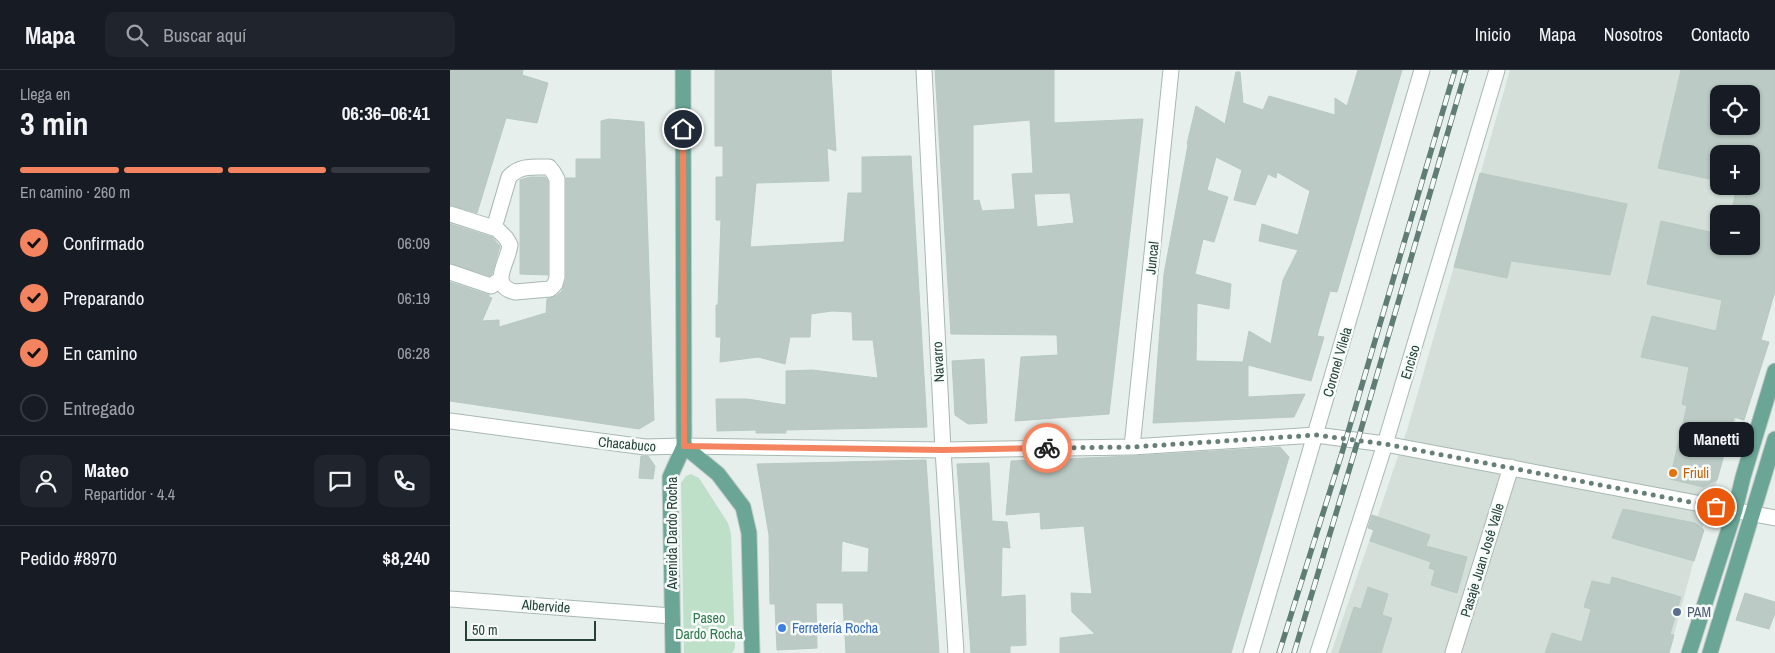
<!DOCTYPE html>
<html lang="es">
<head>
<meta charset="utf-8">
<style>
	:root { --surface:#171b24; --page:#20242c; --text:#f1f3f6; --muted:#9ea1a6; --line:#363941; --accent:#f4845f }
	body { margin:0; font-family:"Archivo Narrow",sans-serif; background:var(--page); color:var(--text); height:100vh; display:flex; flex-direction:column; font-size:19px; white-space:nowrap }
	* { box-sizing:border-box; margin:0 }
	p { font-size:16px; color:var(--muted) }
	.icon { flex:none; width:28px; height:28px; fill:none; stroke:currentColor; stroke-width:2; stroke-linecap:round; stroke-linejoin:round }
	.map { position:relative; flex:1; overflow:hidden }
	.drawer { display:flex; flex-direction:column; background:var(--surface); width:450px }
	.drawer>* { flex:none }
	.fabs { position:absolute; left:1260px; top:15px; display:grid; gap:10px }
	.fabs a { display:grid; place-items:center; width:50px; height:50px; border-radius:10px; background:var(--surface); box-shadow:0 1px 4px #0004; font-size:25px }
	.scale { position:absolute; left:15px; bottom:12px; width:131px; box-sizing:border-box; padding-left:5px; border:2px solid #24423a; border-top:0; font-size:14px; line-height:18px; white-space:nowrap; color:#24423a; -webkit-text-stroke:4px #f7fbf9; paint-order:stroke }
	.pin { position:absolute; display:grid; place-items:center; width:42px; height:42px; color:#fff; margin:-21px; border:2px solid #fff; border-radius:50%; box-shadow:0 1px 5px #0007 }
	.courier { position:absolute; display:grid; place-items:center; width:50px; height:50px; margin:-25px; border:4px solid #f4845f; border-radius:50%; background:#fff; color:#222; box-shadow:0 1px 6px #0007 }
	.bubble { position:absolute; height:35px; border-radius:10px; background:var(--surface); box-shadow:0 1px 4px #0004; font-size:16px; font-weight:700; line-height:35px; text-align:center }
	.summary em { font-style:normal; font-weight:700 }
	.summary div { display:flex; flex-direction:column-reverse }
	.summary { display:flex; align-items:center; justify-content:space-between; height:85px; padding:0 20px }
	h1 { font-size:32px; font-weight:700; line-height:38px }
	.bar { display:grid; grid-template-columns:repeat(4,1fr); gap:8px 5px; align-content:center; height:60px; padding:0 20px }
	.bar i { height:6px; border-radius:4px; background:var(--line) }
	.bar .selected { background:var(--accent) }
	.bar p { grid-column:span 4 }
	.line { display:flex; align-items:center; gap:12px; padding:0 20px; border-top:1px solid var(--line) }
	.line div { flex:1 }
	.round { display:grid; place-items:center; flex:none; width:52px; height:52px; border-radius:10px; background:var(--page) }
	ol { padding:0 20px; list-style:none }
	li { display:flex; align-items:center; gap:15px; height:55px }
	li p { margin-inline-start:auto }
	li .icon { padding:5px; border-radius:50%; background:var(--accent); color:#111; stroke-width:4 }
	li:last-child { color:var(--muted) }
	li i { width:28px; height:28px; border:2px solid var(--line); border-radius:50% }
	header { display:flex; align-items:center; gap:30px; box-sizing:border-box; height:70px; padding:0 25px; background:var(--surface); border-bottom:1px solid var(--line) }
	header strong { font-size:24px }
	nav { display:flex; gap:28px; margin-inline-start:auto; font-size:18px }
	.search { width:350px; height:45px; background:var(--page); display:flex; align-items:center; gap:12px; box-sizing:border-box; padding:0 18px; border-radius:10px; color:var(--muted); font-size:19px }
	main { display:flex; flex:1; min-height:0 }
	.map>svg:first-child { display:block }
</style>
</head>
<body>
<header>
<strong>Mapa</strong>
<div class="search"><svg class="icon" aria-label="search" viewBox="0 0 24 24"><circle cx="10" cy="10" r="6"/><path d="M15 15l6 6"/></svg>Buscar aquí</div>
<nav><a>Inicio</a><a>Mapa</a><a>Nosotros</a><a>Contacto</a></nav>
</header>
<main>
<section class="drawer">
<div class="summary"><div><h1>3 min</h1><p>Llega en</p></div><em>06:36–06:41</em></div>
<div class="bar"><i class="selected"></i><i class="selected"></i><i class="selected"></i><i></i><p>En camino · 260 m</p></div>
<ol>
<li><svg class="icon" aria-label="check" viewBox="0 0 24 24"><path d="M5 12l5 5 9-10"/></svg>Confirmado<p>06:09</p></li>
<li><svg class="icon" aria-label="check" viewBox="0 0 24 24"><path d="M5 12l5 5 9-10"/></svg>Preparando<p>06:19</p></li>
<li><svg class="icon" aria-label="check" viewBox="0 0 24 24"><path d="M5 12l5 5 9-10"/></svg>En camino<p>06:28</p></li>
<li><i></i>Entregado</li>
</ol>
<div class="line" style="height:90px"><a class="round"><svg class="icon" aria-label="person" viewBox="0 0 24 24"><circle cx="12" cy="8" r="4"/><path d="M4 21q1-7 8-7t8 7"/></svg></a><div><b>Mateo</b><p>Repartidor · 4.4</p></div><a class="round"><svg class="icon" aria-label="chat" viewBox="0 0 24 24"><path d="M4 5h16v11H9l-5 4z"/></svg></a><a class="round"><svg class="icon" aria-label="phone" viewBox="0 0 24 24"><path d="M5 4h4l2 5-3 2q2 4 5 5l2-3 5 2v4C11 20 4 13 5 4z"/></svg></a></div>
<div class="line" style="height:65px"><div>Pedido #8970</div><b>$8,240</b></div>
</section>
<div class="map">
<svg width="1325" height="583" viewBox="0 0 1325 583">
	<rect width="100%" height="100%" fill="#e6efeb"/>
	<!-- built -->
	<path fill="#d4dfda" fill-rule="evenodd" d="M1060 0H1325V222L1253 456 1219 583H881L958 357ZM1269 24H1301V56H1269ZM1269 84H1301V116H1269ZM1269 144H1301V176H1269Z"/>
	<!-- green -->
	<path fill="#bfe0c8" d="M241 404 249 408 278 453 281 464 285 578 282 583H234L231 413 236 406Z"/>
	<!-- building -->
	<path fill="#bbcac4" stroke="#b8c9c2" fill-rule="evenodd" d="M0 0H73L72 5 98 13 87 53 56 48 27 143 0 135Z
		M265 0H381L386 81 377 78 379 111 306 113 300 177 394 172 398 123H412V87L461 86 477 357 336 360V363H306V360L267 361 266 329H297L336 335V301L362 300 428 308 423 270H403L402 242 382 241 361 244 360 267H340L335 294 308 287 270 292 271 267H266V235H268L271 150H266V107H273V76H265Z
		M485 0H604V53L693 49 659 344 565 351 571 287 608 285 607 265 501 264ZM580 50 583 103 562 104 565 139 532 141 529 130 523 131V55ZM620 123 624 153 587 157 584 124Z
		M908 0H952L887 222 880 221 867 266 874 267 861 311 798 295V327L855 324 844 347 703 353 714 204 738 75 737 74 746 36 775 54 786 2H790L793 33 813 40 819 26 885 45V28L897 36ZM766 87 792 100 784 130 805 135 818 104 826 108 827 102 860 121 848 165 812 154 809 171 848 180 833 210 821 274 799 261 793 292 746 291 747 233 779 239 781 214 745 204 753 169 764 172 778 127 757 120Z
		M1231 0H1325V221L1311 270 1319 272 1294 350 1284 347 1267 410 1253 417 1220 409 1237 336 1232 334 1239 297 1191 287 1202 246 1266 261 1272 230 1197 214 1211 151 1269 164V176H1301V144H1281L1287 116H1301V84H1269V111L1208 98ZM1269 24H1301V56H1269Z
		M159 49 194 52 204 350 189 359 0 331V212L39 225V227L42 228 32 251 49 250V257L96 243 97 229 106 226 112 221 116 209V108H126V89H151V51Z
		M1030 103 1177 134 1160 205 1061 191 1057 208 1004 197Z
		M80 107H95L98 111V205L70 204V110Z
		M0 154 42 167 48 174 50 176 42 204 40 206 0 193Z
		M534 289 537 353 518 354 505 345 502 291Z
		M830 377 839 387 781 583H610V568L645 564 622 542 621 523 642 524 634 456 591 459 590 442 556 445 561 391 683 386Z
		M191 386H198L205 396 203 409 189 408Z
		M476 390 489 583H396L393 533H366L367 578 327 580 325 534H320L319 465 307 394ZM392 471 419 478 418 502H391Z
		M539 393 542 451 557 452 560 478 552 477 551 527 575 525 576 575 560 576V583H521L507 394Z
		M1173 439 1245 453 1254 460 1244 491 1162 468Z
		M922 445 980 465 976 476 1017 487 1007 523 981 515 985 500 979 498 981 492 920 471 924 460 918 458Z
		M1162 507 1231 527 1220 564 1224 565 1219 583H1095L1102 563 1132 572 1141 539 1134 537 1142 511 1160 515Z
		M918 517 938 524 932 545 942 548 931 583H889L904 537 911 539Z
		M1295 523 1325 532V543L1319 559 1286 550Z"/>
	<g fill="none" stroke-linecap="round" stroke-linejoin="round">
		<!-- minor casing -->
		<g stroke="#a8b8b2" stroke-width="17">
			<path id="minor" d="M474 0 493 380 506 583
				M0 144 47 159 56 168 60 175C58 193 38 215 65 222L100 219 105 214 107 207V109L103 102 99 97C84 97 70 95 59 107L44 158
				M0 202 41 216 51 209
				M0 351 195 377 234 376 493 380 682 377 866 365 935 374 1325 448
				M682 377 721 0
				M0 529 222 546
				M801 583 972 0
				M868 583 935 374 1047 0
				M1003 583 1061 397"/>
		</g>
		<!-- major casing -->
		<g stroke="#c2cac8" stroke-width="17">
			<path id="major" d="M234 376 268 404 293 437 299 463 302 583
				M223 583 220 407 234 376 233 0
				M1239 583 1285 440 1293 407 1325 301
				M1260 583 1325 369"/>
		</g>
		<!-- minor -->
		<use href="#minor" stroke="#fff" stroke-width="15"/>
		<!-- major -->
		<use href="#major" stroke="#6aa596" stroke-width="15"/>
		<!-- rail casing -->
		<g stroke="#5f7d75" stroke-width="5.5">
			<path id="rail" d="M829 583 891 386 1005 0
				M844 583 903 387 1016 0"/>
		</g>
		<!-- rail -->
		<use href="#rail" stroke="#f7fbf9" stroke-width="4" stroke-dasharray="11" stroke-linecap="butt"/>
	</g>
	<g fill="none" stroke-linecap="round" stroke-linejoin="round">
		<!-- done -->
		<path stroke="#687f78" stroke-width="5" stroke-dasharray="0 9" d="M597 378 682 377 866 365 935 374 1266 437"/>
		<!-- route -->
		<path stroke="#f4845f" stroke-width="6" d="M233 59 234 376 493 380 597 378"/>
	</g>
	<!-- markers -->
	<circle fill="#e8710a" stroke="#f7fbf9" stroke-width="2" cx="1223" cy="403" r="5"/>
	<circle fill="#5c6f8a" stroke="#f7fbf9" stroke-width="2" cx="1227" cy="542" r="5"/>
	<circle fill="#3f7fe0" stroke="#f7fbf9" stroke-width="2" cx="332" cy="558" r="5"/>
	<g text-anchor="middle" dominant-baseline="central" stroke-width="5" stroke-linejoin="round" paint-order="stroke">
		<!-- street labels -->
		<g font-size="14" fill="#24423a" stroke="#f7fbf9">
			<text transform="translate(702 188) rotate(-84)">Juncal</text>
			<text transform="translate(488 292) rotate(-93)">Navarro</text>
			<text transform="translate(887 292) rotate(-74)">Coronel Vilela</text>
			<text transform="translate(960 292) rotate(-73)">Enciso</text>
			<text transform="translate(177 374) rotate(5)">Chacabuco</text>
			<text transform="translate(222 463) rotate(-90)">Avenida Dardo Rocha</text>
			<text transform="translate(1032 490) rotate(-73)">Pasaje Juan José Valle</text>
			<text transform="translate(96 536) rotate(4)">Albervide</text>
		</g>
		<!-- food labels -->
		<g font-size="14" fill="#c56008" stroke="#f7fbf9" text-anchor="start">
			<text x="1233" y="403">Friuli</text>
		</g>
		<!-- service labels -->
		<g font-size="14" fill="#4e5e75" stroke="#f7fbf9" text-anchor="start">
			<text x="1237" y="542">PAM</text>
		</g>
		<!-- park labels -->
		<g font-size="14" fill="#2d7a4b" stroke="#f7fbf9">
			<text x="259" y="548">Paseo<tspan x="259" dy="16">Dardo Rocha</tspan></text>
		</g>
		<!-- shop labels -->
		<g font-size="14" fill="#366cbe" stroke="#f7fbf9" text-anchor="start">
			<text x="342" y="558">Ferretería Rocha</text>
		</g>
	</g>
</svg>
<div class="fabs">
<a><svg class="icon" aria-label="locate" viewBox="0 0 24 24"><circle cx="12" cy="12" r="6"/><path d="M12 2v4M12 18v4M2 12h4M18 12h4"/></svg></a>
<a>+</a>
<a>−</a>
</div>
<div class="scale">50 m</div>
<div class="pin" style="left:1266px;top:437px;background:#ea580c"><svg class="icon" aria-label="bag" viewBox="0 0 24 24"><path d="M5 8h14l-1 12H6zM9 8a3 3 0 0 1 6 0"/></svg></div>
<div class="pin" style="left:233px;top:59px;background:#1f2937"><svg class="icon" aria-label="home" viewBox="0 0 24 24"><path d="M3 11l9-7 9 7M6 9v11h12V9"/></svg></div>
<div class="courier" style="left:597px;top:378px"><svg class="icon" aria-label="bike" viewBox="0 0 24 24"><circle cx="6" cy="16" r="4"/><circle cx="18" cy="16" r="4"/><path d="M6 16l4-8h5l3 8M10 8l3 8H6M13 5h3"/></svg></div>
<div class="bubble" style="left:1229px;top:352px;width:75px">Manetti</div>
</div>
</main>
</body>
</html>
